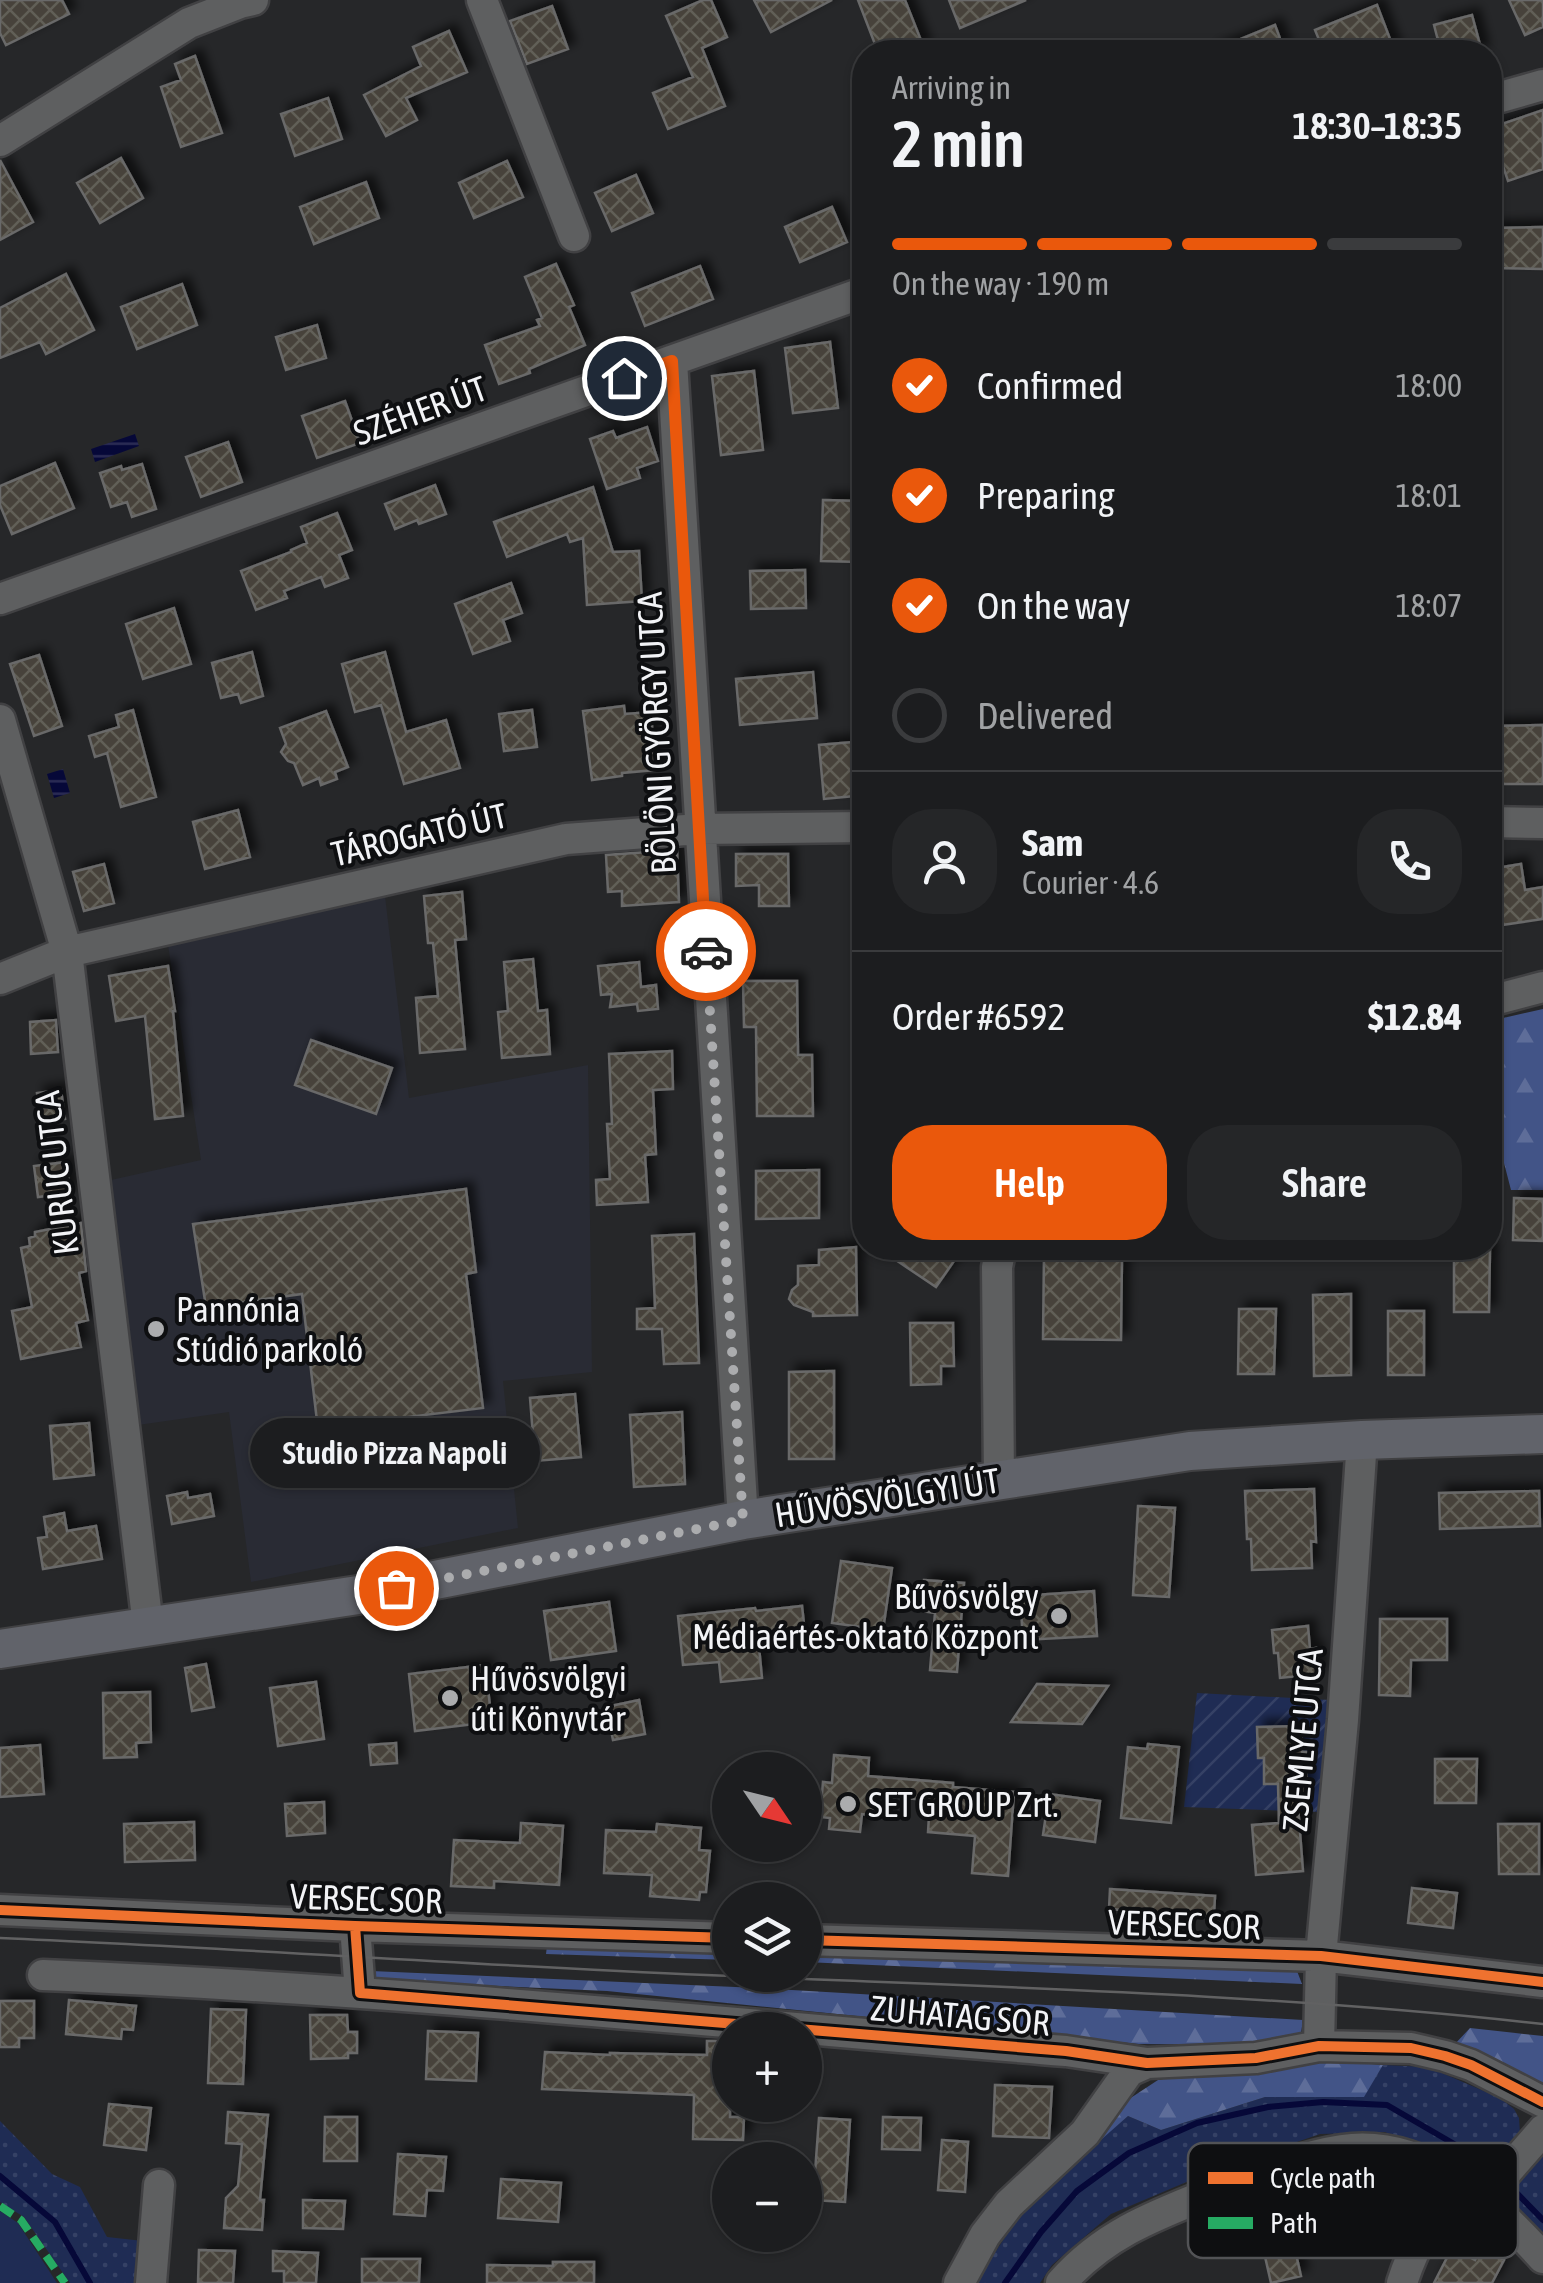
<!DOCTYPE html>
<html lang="en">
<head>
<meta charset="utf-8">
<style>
	:root { --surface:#1c1d1f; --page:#252628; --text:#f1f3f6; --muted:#a0a2a4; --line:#3a3b3d; --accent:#ea580c }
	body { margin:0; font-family:"Asap Condensed",sans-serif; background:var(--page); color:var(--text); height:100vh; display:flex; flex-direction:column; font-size:38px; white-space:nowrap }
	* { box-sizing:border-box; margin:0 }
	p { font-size:32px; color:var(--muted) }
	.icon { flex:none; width:55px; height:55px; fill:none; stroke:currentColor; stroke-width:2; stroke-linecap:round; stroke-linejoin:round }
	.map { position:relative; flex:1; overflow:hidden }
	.details { position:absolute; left:852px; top:40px; width:650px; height:1220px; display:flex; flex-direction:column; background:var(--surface); border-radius:40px; box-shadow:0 2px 8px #0004,0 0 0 2px var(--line) }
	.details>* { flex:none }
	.needle { width:65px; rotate:125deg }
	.fabs { position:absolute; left:712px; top:1752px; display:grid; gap:20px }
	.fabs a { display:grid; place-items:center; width:110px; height:110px; border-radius:50%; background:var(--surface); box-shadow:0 2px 8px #0004,0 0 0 2px var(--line); font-size:50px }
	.pin { position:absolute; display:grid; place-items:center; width:85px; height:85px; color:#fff; margin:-42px; border:5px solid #fff; border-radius:50%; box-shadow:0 2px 10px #0007 }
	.courier { position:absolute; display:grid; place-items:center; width:100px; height:100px; margin:-50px; border:8px solid #ea580c; border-radius:50%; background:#fff; color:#222; box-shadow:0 2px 12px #0007 }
	.bubble { position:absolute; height:70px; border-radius:35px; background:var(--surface); box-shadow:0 2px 8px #0004,0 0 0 2px var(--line); font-size:32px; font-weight:600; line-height:70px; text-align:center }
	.headline em { font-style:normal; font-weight:600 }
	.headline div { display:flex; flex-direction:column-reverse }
	.headline { display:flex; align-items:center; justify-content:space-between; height:170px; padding:0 40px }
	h1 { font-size:65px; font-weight:600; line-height:75px }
	.bar { display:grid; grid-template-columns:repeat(4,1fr); gap:15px 10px; align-content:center; height:120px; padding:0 40px }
	.bar i { height:12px; border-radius:8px; background:var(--line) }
	.bar .on { background:var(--accent) }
	.bar p { grid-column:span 4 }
	.line { display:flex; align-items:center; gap:25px; padding:0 40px; border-top:2px solid var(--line) }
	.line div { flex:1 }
	.round { display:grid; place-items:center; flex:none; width:105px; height:105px; border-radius:40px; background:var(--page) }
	ol { padding:0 40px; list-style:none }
	li { display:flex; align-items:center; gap:30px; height:110px }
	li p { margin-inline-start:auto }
	li .icon { padding:10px; border-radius:50%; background:var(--accent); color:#fff; stroke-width:4 }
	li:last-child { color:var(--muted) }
	li i { width:55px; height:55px; border:5px solid var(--line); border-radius:50% }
	.action { display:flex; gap:20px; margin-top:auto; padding:20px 40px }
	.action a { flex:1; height:115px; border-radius:40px; background:var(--accent); color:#fff; font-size:40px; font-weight:600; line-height:115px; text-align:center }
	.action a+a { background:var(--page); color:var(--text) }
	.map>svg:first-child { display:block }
</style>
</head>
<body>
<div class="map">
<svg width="1543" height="2283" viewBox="0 0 1543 2283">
	<defs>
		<pattern id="grass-dots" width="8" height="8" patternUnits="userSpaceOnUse" patternTransform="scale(2.5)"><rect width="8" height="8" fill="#1f2c54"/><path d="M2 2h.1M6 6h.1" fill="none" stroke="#354165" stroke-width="1.8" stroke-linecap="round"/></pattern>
		<pattern id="forest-firs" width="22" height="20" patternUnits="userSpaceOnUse" patternTransform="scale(2.5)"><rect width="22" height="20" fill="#425487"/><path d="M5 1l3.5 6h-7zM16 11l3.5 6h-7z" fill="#5e6d99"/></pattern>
		<pattern id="garden-furrows" width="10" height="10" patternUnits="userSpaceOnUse" patternTransform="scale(2.5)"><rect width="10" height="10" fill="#1f2c54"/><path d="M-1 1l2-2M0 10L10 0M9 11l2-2" fill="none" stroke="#354165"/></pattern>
		<pattern id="water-rules" width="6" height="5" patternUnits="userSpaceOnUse" patternTransform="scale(2.5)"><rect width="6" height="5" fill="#060838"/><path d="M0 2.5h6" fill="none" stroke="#2b2c55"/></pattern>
		<pattern id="building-cross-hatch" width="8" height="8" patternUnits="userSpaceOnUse" patternTransform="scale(2.5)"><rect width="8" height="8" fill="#47433b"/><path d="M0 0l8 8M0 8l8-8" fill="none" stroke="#625f58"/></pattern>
		<filter id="shadow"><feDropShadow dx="7" dy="-7" stdDeviation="5" flood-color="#0009"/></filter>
	</defs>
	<rect width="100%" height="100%" fill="#262729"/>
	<!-- built -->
	<path fill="#292b34" d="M385 896 409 1098 588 1065 592 1372 503 1381 518 1528 251 1582 229 1412 138 1425 111 1180 201 1160 168 945Z"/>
	<!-- grass -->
	<path fill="url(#grass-dots)" d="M1383 2065 1428 2067 1500 2098 1514 2109 1519 2118 1520 2134 1543 2157V2236L1483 2176 1385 2132 1320 2134 1210 2172 1111 2214 1052 2265 1040 2283H975L1015 2222 1086 2140 1094 2145 1128 2116 1161 2130 1265 2097H1363Z
		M0 2121 52 2174 80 2187 107 2237 143 2241V2283H70L24 2217 0 2202Z"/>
	<!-- forest -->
	<path fill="url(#forest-firs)" d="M1543 1009V1190H1511L1490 1109V1021Z
		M547 1946 730 1950V1960L546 1954Z
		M805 1952 1287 1963 1297 1971 1302 1984 805 1962Z
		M371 1971 758 1988 1303 2020 1301 2033 1283 2045 1139 2044 607 1991 371 1980Z
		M1470 2028 1543 2036V2084L1501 2062 1454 2045Z
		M1324 2060 1383 2065 1364 2097H1265L1161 2130 1128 2116 1094 2146 1086 2140 1126 2101 1158 2080 1199 2073Z"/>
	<!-- garden -->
	<path fill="url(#garden-furrows)" d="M1197 1693 1330 1700 1321 1812 1184 1807Z"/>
	<!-- pitch -->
	<path fill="#1f2c54" d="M0 2211 18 2223 57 2283H0Z"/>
	<!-- water -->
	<path fill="url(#water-rules)" d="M135 434 139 446 95 462 91 449Z
		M63 769 70 793 54 798 47 774Z"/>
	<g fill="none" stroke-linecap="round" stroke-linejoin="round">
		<!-- stream -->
		<path stroke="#060838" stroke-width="6" d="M0 2176 55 2222 90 2283
			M1507 2183 1543 2220
			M1005 2283 1041 2232 1077 2191 1129 2153 1197 2123 1268 2107 1323 2102 1387 2105 1461 2148 1493 2172"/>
	</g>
	<!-- building -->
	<path fill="url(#building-cross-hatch)" stroke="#696969" stroke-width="2.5" filter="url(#shadow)" d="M0 0H62L69 14 6 45 0 33Z
		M703 0H711L727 37 702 48 725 106 668 129 653 93 693 77 666 16Z
		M754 0H832L771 32Z
		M858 0H905L924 48 913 52H878Z
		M949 0H1026L960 28Z
		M1509 0H1543V27L1525 35Z
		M1377 5 1395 52H1324L1315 30Z
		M552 6 568 49 527 64 510 21Z
		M1472 15 1482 52H1441L1434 25Z
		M1275 25 1285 52H1209Z
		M449 31 467 72 406 98 417 120 386 136 364 95 421 66 413 47Z
		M195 56 222 133 181 147 161 87 181 80 175 64Z
		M328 98 342 139 295 156 281 114Z
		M1543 110V169L1508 181 1490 128Z
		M121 158 143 198 100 223 77 183Z
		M0 160 33 222 0 240Z
		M507 161 523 197 474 218 459 183Z
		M636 175 653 213 612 231 595 193Z
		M366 182 379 218 314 244 300 207Z
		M832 207 847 242 800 262 785 227Z
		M1543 227V269L1490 268V228Z
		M556 264 574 305 569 307 585 345 529 369 530 373 499 384 485 345 540 326 537 320 542 318 525 277Z
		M700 266 713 299 645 326 632 293Z
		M66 274 94 330 46 354 40 342 0 358V308Z
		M182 284 197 325 137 349 121 307Z
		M317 325 326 358 286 370 276 337Z
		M830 342 838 408 793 413 785 348Z
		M754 371 763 450 721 455 712 376Z
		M345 401 360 443 317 458 302 416Z
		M647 427 658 461 637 468 640 478 607 489 590 439 613 431 616 438Z
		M228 442 242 482 201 497 186 457Z
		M55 463 74 508 12 534 0 505V486Z
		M142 464 156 509 132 517 127 502 111 507 100 473 121 466 122 470Z
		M435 485 446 514 419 524 417 520 395 529 385 504Z
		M593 487 613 552 639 551 642 601 587 605 583 538 570 542 567 534 507 557 494 522Z
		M823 500 862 501 860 562 821 561Z
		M337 513 352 550 339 555 348 578 325 587 321 577 284 591 287 598 256 610 241 571 291 552V550L307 543 301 527Z
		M805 570 806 608 751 609 750 571Z
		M511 583 522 613 503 620 510 641 473 654 455 604Z
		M174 608 191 664 143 679 126 624Z
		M252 652 263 696 241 703 238 694 221 698 212 663Z
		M385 652 406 732 446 720 460 768 404 784 381 705 355 712 342 664Z
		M39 655 62 726 34 736 10 664Z
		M813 672 817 718 740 725 736 679Z
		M624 706 625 714 651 712 655 770 622 773V776L592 780 583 711Z
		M133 710 156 797 121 807 107 753 95 757 89 736 119 727 116 715Z
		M532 710 537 747 504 751 499 714Z
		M326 711 348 767 335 772 337 779 321 785 319 778 303 785 294 763 288 761 281 752 286 744 280 728Z
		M1543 725V784H1490V726Z
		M864 741 865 795 824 799 819 745Z
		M238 810 250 857 205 869 193 822Z
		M677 850 679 902 622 906V891L608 892 606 855Z
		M736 854H788L789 906H759V885L736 886Z
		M104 864 114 903 84 911 73 872Z
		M1521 864 1525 890 1543 887V919L1495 926 1490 890V869Z
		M462 892 466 939 455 940 465 1049 420 1053 416 998 438 996 433 943H428L424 896Z
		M533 959 538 1011 547 1010 550 1054 502 1058 498 1012 508 1011 504 962Z
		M639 962 641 987 656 985 658 1009 638 1011 637 1004 610 1007 612 994 601 995 598 966Z
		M168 966 175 1011H173L183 1116 155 1119 145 1016 116 1021 109 976Z
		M743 981H797L798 1055H812L813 1116H757L756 1027H744Z
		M56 1020 58 1052 31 1054 30 1022Z
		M311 1040 392 1068 376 1114 295 1085Z
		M672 1051 673 1089 653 1090 656 1154 645 1155 648 1202 597 1205 596 1180 610 1179 607 1124H612L609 1054Z
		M61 1090 65 1119 41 1122 37 1093Z
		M66 1162 70 1193 38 1197 34 1166Z
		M819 1170V1218L756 1219V1171Z
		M466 1189 476 1272 466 1274 483 1408 399 1418 400 1427 319 1438 302 1294 206 1307 193 1224Z
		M1514 1198 1543 1199V1241L1513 1240Z
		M81 1223 86 1271 79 1273 88 1320 76 1323 81 1347 21 1359 12 1311 32 1307 21 1248 30 1246 29 1238 35 1236V1232Z
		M694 1234 699 1363 664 1364 662 1329H637V1309L655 1308 652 1236Z
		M856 1247 857 1315 813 1316V1312L794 1305 789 1299 792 1290 798 1285V1266L819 1265V1250Z
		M878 1248H963L936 1287Z
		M1454 1248H1490L1489 1312H1454Z
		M1044 1254 1122 1255 1121 1340 1043 1339Z
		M1351 1294V1375L1314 1376 1313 1295Z
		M1239 1309H1276L1274 1374H1238Z
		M1388 1311H1424V1375H1388Z
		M910 1323H953L954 1366H941V1384L911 1385Z
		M834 1371V1459H789V1372Z
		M575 1394 581 1457 535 1461 530 1398Z
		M682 1412 685 1484 634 1487 630 1415Z
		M89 1423 94 1475 54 1479 50 1426Z
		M1314 1489 1316 1542 1311 1541 1312 1568 1252 1570 1251 1539H1247L1245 1491Z
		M1539 1491 1540 1526 1440 1529 1439 1493Z
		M187 1492 188 1498 210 1494 214 1516 172 1524 167 1496Z
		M1138 1506 1175 1508 1169 1597 1133 1595Z
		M64 1513 67 1531 96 1526 102 1559 43 1569 38 1538 47 1537 44 1517Z
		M841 1561 892 1568 883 1630 832 1623Z
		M924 1580 964 1583 957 1672 930 1670 935 1613 921 1611Z
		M1094 1591 1097 1636 1023 1640 1020 1596Z
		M609 1602 616 1651 551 1660 544 1611Z
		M802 1606 806 1642 759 1647 762 1678 721 1682 719 1662 683 1665 678 1616 755 1608 756 1611Z
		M1380 1619H1447V1660H1411L1410 1696 1379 1695Z
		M1308 1626 1310 1649 1316 1648 1319 1674 1280 1678 1278 1653H1274L1272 1630Z
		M206 1664 214 1707 192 1711 185 1668Z
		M485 1665 492 1722 415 1731 409 1674Z
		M316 1682 324 1739 278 1746 270 1688Z
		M1037 1684 1108 1686 1082 1724 1011 1722Z
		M150 1692 151 1742 136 1743 137 1757 104 1758 103 1693Z
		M639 1700 645 1734 613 1740 606 1707Z
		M1301 1726 1302 1752H1306L1307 1793H1297L1303 1871 1256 1875 1252 1825 1279 1823 1278 1784H1264V1758H1258L1257 1727Z
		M396 1743 397 1763 371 1765 369 1745Z
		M1148 1744 1179 1747 1171 1823 1121 1818 1128 1747 1147 1749Z
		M40 1745 44 1794 0 1797V1748Z
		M834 1755 869 1758 868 1776 953 1783V1787L1014 1792 1008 1876 972 1873 975 1836 928 1832 930 1800 874 1796 873 1815 862 1814 860 1832 829 1829 830 1818 820 1817 823 1782 832 1783Z
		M1435 1759H1477L1476 1803H1435Z
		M1049 1794 1100 1801 1095 1842 1043 1835Z
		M324 1802 325 1833 287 1836 285 1804Z
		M194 1822 195 1860 125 1862 124 1824Z
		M521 1823 563 1826 559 1885 494 1881V1888L451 1886 454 1840 520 1843Z
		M657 1824 701 1828 699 1850 710 1851 706 1892H700L699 1900 650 1896 652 1875 604 1873 606 1830 656 1832Z
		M1498 1824H1539V1874H1499Z
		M1412 1888 1457 1893 1453 1928 1408 1923Z
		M1110 1889 1215 1896 1214 1916 1109 1909Z
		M69 2000 136 2006 133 2030 122 2029 121 2039 66 2034Z
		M0 2001H34V2038H19V2047H0Z
		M211 2009 246 2010 243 2084 208 2083Z
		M310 2015H347L348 2032H357V2053H348V2058L311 2059Z
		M428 2031 478 2033 476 2081 426 2079Z
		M707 2041H730V2117H744L743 2140 693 2139 694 2095 542 2089 545 2052 610 2055V2053L707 2055Z
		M995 2085 1052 2087 1049 2138 993 2136Z
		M109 2104 151 2108 146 2150 104 2145Z
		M228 2112 268 2115 260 2200H264L262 2230 224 2228 226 2198 238 2186 242 2144 226 2143Z
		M325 2117H357V2161H324Z
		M883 2117 921 2118 920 2150 882 2149Z
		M819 2118 850 2120 845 2202 813 2200Z
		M942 2140 968 2142 965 2192 938 2190Z
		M398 2154 446 2157 443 2191 427 2190 425 2216 394 2214Z
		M501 2179 561 2183 558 2222 498 2218Z
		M303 2200 345 2201 343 2229 303 2228Z
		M1284 2201 1301 2276 1271 2283 1254 2208Z
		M1452 2248 1475 2260 1481 2248 1504 2260 1492 2283H1434Z
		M199 2250 235 2251 233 2283H198Z
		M273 2251 318 2253 316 2283H284V2271H273Z
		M362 2259H420L419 2283H362Z
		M553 2262H594V2283H487V2265L553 2266Z"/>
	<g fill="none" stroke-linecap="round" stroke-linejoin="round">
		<!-- minor casing -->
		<g stroke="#414143" stroke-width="35">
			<path id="minor" d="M482 0 574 236
				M1490 100 1543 85
				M0 141 189 23 240 3 253 0
				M672 361 743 1520
				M0 599 865 292
				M0 720 67 952 148 1626
				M1490 822 1543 823
				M0 979 67 952 566 839 699 829 865 827
				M1490 1001 1543 987
				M999 1479 997 1267 1001 1248
				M0 1910 355 1926 730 1938
				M355 1926 360 1993
				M805 1940 1321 1956 1543 1982
				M43 1975C384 1989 725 2023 1066 2051L1147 2063 1256 2058 1319 2046 1411 2048 1445 2056 1471 2065 1543 2102
				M1319 2046 1321 1956 1343 1720 1362 1440
				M1484 2198 1543 2130
				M151 2283 159 2185
				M959 2283 985 2235 1009 2204 1085 2133 1129 2071 1147 2063
				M1061 2283C1103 2235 1153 2216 1211 2193 1254 2177 1296 2157 1342 2150 1425 2138 1492 2201 1543 2258
				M1402 2283C1414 2245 1434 2212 1456 2179"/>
		</g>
		<!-- major casing -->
		<g stroke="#414143" stroke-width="42">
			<path id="major" d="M0 1649 358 1595 743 1520 1190 1451 1362 1440 1543 1434"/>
		</g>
		<!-- minor -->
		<use href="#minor" stroke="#5e5f60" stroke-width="30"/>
		<!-- major -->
		<use href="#major" stroke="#61636a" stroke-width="38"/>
		<!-- tram -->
		<path stroke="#616162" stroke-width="2.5" d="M0 1938C235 1948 470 1965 706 1975 985 1987 1265 1993 1543 2024"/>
		<!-- quiet -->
		<path stroke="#26ab63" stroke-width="8" stroke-dasharray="15 8" stroke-linecap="butt" d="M0 2206 21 2220 65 2283"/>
		<!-- cycleway casing -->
		<g stroke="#0e0f11" stroke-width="16">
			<path id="cycleway" d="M0 1910 355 1926 730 1938
				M355 1926 360 1993 1066 2051 1147 2063 1256 2058 1319 2046 1411 2048 1445 2056 1471 2065 1543 2102
				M805 1940 1321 1956 1543 1982"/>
		</g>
		<!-- cycleway -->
		<use href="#cycleway" stroke="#ef722f" stroke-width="10"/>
	</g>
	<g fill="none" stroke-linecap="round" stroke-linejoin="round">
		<!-- done -->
		<path stroke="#abacae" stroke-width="10" stroke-dasharray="0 18" d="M396 1588 743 1520 706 951"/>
		<!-- route -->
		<path stroke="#ea580c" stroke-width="12" d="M624 378 672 361 706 951"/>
	</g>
	<!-- markers -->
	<g fill="#abacae" stroke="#0e0f11" stroke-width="4">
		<circle cx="156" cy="1329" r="10"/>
		<circle cx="1059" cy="1616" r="10"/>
		<circle cx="450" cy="1698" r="10"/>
		<circle cx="848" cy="1804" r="10"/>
	</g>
	<g text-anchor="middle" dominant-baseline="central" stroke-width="8" stroke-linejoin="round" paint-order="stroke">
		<!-- street labels -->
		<g font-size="35" fill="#f2f3f6" stroke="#0e0f11">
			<text transform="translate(420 410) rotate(-20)">SZÉHER ÚT</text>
			<text transform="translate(656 733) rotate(-93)">BÖLÖNI GYÖRGY UTCA</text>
			<text transform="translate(419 834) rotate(-13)">TÁROGATÓ ÚT</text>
			<text transform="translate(56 1173) rotate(-97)">KURUC UTCA</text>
			<text transform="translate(887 1497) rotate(-9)">HŰVÖSVÖLGYI ÚT</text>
			<text transform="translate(1302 1740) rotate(-85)">ZSEMLYE UTCA</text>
			<text transform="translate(366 1898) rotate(2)">VERSEC SOR</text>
			<text transform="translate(1184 1924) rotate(2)">VERSEC SOR</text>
			<text transform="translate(960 2015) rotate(5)">ZUHATAG SOR</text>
		</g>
		<!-- poi labels -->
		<g font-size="35" fill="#f2f3f6" stroke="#0e0f11" text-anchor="start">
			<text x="176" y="1309">Pannónia<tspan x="176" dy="40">Stúdió parkoló</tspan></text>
			<text x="1039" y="1596" text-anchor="end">Bűvösvölgy<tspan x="1039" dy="40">Médiaértés-oktató Központ</tspan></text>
			<text x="470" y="1678">Hűvösvölgyi<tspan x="470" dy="40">úti Könyvtár</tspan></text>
			<text x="868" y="1804">SET GROUP Zrt.</text>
		</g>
	</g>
	<!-- legend -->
	<rect x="1188" y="2143" width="330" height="115" rx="15" fill="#0e0f11" stroke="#525356" stroke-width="2.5"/>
	<rect x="1208" y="2172" width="45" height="12" fill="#ef722f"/>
	<rect x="1208" y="2217" width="45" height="12" fill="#26ab63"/>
	<g font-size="28" fill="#f2f3f6">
		<text x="1270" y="2188">Cycle path</text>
		<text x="1270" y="2233">Path</text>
	</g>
</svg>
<div class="fabs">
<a><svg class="needle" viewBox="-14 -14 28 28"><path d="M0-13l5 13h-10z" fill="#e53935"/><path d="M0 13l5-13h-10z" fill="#a0a2a4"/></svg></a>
<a><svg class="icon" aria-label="layers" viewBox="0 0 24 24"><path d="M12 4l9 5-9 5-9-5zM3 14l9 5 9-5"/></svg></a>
<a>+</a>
<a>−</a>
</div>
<div class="pin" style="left:396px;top:1588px;background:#ea580c"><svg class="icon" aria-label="bag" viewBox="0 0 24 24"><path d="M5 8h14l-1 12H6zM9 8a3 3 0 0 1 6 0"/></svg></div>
<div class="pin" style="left:624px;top:378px;background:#1f2937"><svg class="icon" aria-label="home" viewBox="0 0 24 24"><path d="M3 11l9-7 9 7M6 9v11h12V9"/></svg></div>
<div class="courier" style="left:706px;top:951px"><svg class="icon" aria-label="car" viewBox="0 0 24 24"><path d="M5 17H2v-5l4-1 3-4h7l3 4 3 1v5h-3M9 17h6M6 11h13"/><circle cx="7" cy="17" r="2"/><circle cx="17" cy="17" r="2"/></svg></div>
<div class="bubble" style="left:250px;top:1418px;width:290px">Studio Pizza Napoli</div>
<section class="details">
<div class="headline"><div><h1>2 min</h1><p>Arriving in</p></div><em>18:30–18:35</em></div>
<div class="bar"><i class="on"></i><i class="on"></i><i class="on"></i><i></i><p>On the way · 190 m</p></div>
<ol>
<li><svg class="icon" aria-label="check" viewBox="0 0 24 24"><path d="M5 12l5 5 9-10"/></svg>Confirmed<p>18:00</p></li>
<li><svg class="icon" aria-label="check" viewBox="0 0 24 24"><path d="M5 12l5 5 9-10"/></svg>Preparing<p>18:01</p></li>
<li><svg class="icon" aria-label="check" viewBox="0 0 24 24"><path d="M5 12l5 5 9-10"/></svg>On the way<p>18:07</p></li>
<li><i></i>Delivered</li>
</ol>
<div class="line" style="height:180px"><a class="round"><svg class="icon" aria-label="person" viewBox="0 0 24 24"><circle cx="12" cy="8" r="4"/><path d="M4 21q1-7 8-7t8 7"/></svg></a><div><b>Sam</b><p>Courier · 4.6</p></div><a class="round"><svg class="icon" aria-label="phone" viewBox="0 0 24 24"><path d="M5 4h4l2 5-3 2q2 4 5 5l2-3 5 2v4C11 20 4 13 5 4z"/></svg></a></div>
<div class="line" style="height:130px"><div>Order #6592</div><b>$12.84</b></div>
<div class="action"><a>Help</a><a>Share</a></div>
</section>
</div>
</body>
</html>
